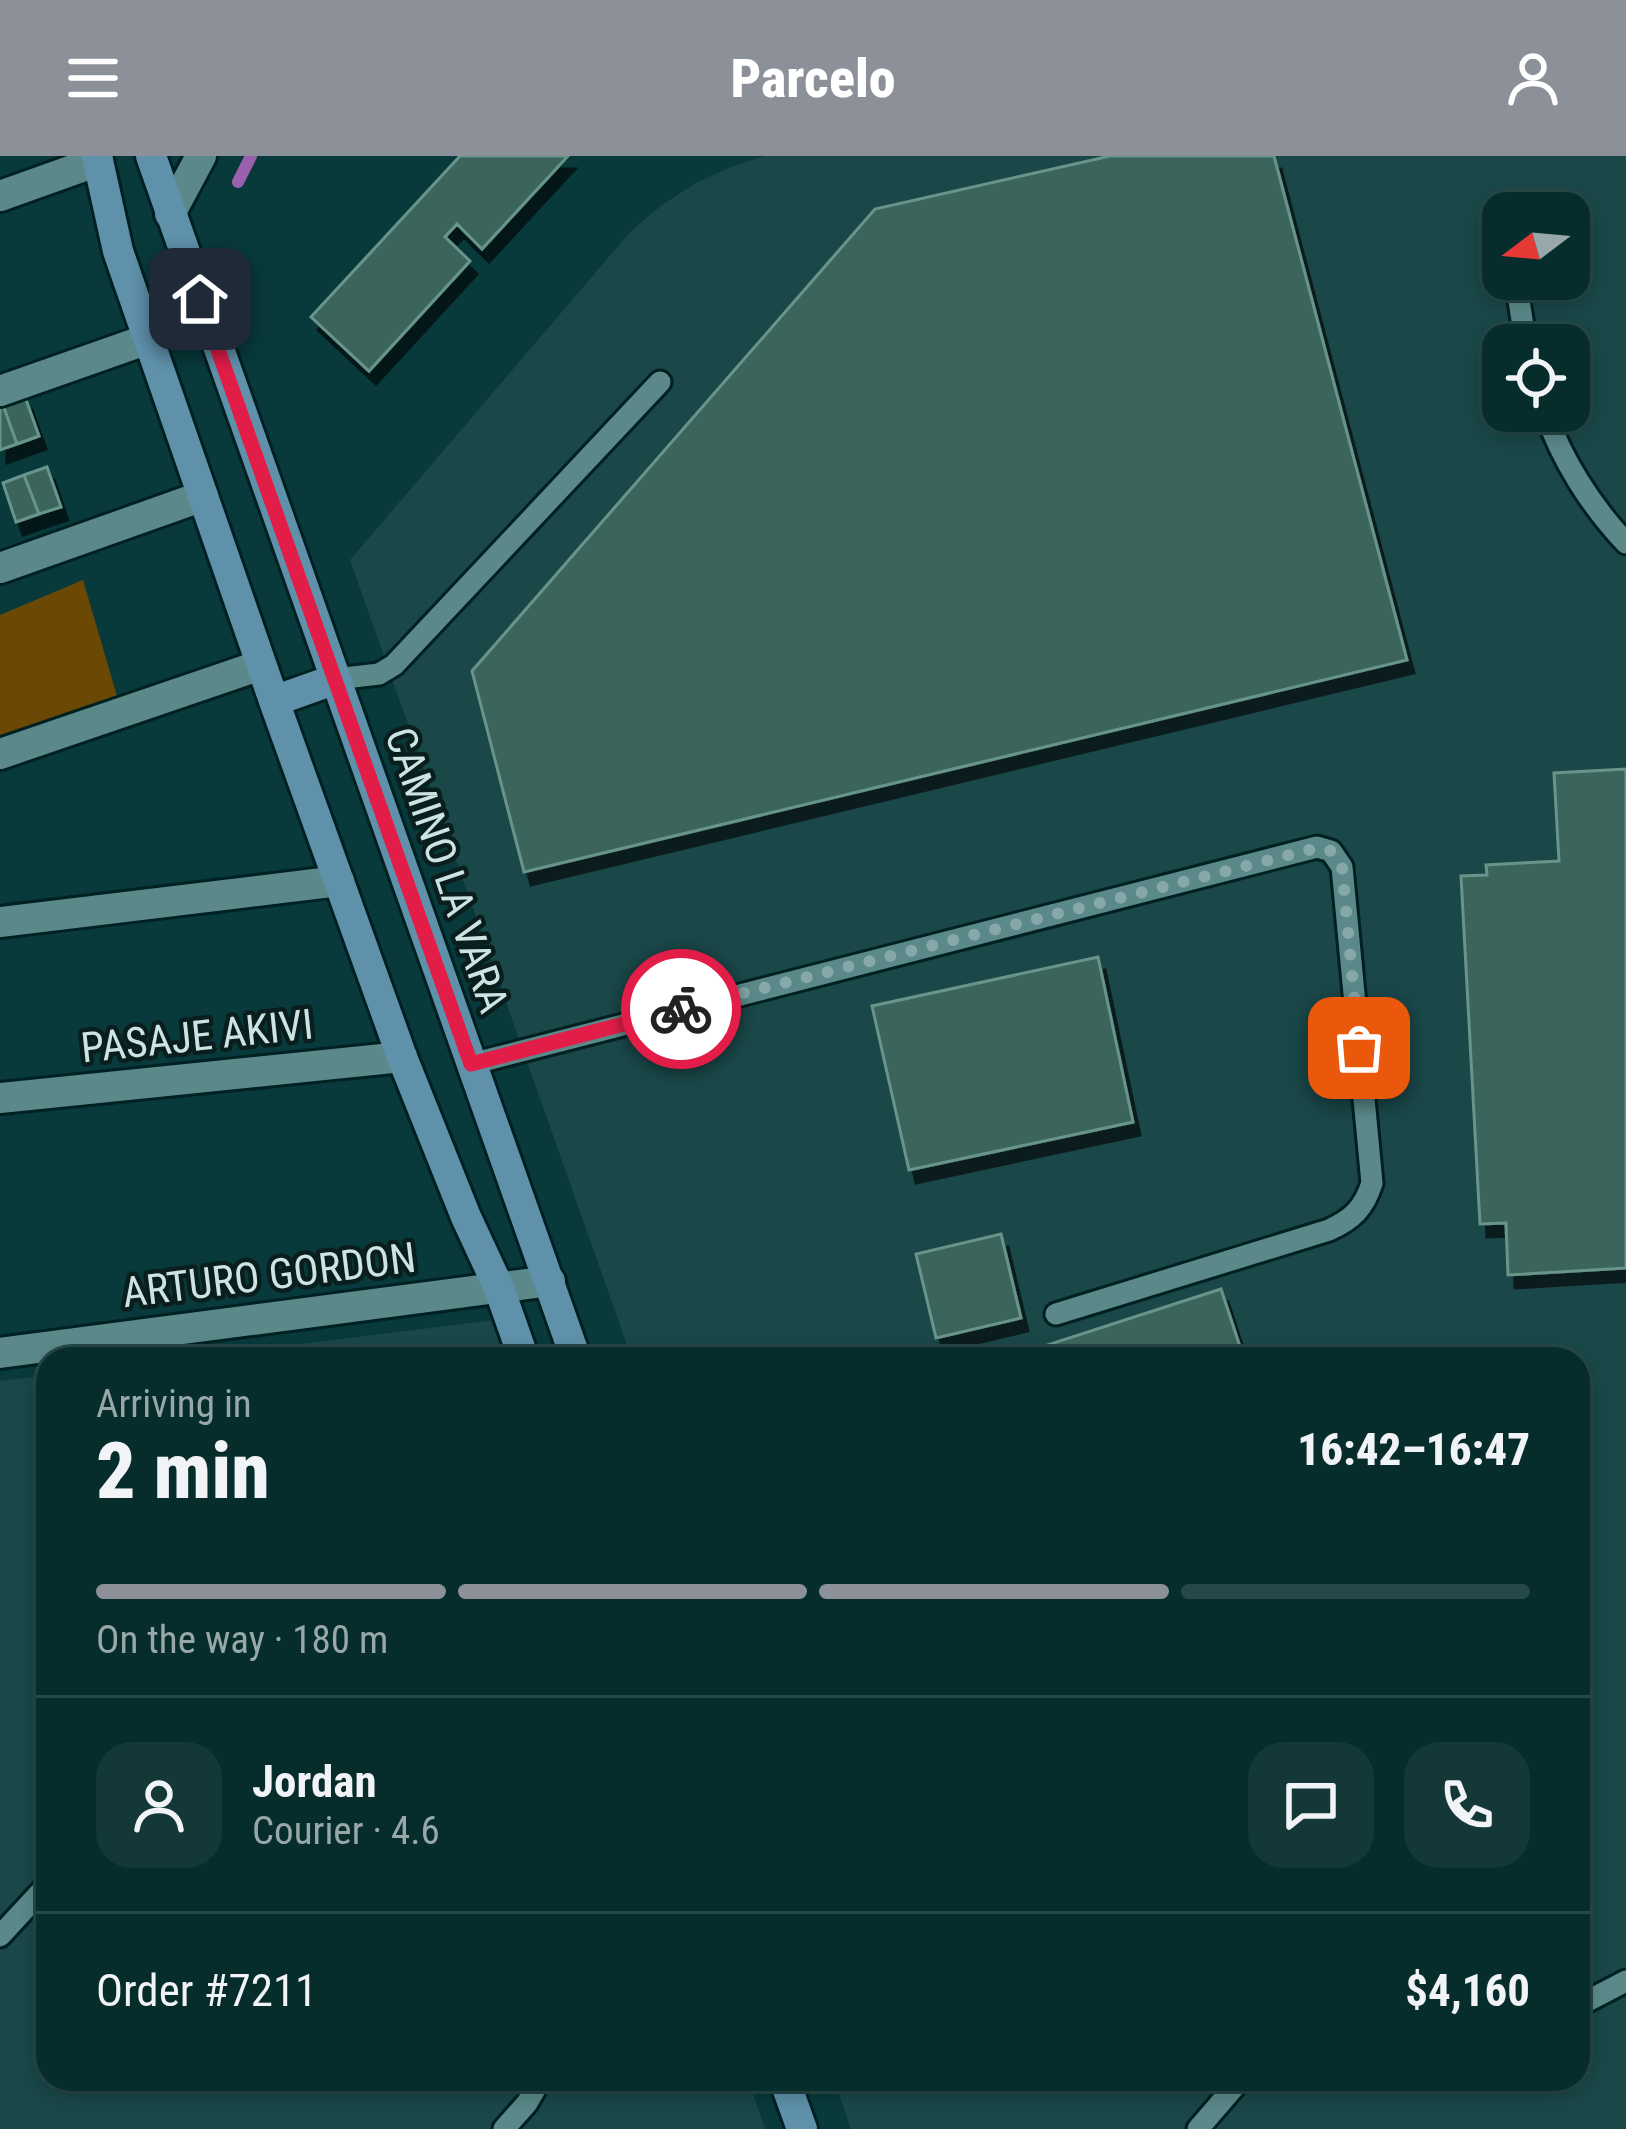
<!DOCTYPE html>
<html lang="en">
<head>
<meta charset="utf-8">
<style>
	:root { --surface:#062c2c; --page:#143838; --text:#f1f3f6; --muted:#98a7a9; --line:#274848; --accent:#8c9099 }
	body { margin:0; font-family:"Roboto Condensed",sans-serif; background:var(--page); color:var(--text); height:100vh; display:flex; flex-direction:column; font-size:45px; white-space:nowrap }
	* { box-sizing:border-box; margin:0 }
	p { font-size:39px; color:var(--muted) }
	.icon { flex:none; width:66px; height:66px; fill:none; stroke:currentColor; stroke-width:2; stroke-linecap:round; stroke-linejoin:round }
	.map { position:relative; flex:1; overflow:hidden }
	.side { position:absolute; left:36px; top:1191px; width:1554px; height:744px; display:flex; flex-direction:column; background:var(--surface); border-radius:36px; box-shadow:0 6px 18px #0003,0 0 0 3px var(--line) }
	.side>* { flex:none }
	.needle { width:78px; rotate:254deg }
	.controls { position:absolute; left:1482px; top:36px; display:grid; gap:24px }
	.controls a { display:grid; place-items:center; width:108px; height:108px; border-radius:24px; background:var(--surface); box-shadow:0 6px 18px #0003,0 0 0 3px var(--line); font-size:60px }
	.pin { position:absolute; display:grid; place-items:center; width:102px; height:102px; color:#fff; margin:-51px; border-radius:24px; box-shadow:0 6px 18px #0006 }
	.courier { position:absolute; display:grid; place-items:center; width:120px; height:120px; margin:-60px; border:9px solid #e11d48; border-radius:50%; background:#fff; color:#222; box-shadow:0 3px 15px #0007 }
	.overview em { font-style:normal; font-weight:800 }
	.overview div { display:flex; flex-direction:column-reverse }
	.overview { display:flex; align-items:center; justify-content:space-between; height:204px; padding:0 60px }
	h1 { font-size:78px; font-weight:800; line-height:90px }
	.bar { display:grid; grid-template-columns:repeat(4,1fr); gap:18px 12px; align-content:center; height:144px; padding:0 60px }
	.bar i { height:15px; border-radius:9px; background:var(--line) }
	.bar .on { background:var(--accent) }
	.bar p { grid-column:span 4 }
	.line { display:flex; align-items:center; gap:30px; padding:0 60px; border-top:3px solid var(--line) }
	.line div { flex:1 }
	.round { display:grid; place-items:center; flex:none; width:126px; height:126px; border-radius:36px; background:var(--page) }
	header { display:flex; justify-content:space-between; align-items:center; height:156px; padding:0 60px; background:var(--accent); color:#fff; font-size:54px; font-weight:800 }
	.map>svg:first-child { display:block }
</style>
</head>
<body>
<header><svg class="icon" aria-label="menu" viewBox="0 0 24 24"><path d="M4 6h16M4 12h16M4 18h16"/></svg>Parcelo<svg class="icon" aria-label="person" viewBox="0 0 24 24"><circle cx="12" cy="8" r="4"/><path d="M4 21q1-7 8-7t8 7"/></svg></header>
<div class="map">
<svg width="1626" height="1973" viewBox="0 0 1626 1973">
	<defs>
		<filter id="shadow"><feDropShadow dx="7" dy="13" stdDeviation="0" flood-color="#0009"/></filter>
	</defs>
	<rect width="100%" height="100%" fill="#083a3b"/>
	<!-- built -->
	<path fill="#1a4748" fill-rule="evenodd" d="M764 0H1626V1973H851L835 1927 851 1923H1578V1203H632L350 404 631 75 662 49 696 27 731 11ZM1503 57H1569V123H1503ZM1503 189H1569V255H1503Z
		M495 1164 509 1203H178Z
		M48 1219V1923H748L765 1973H0V1225Z"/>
	<!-- green -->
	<path fill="#6b4904" d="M83 424 119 547 0 594V459Z"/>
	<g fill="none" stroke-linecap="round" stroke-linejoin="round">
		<!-- stream -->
		<path stroke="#9a60ad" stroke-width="12" d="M238 26 251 0"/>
	</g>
	<!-- building -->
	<path fill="#3b655c" stroke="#689489" stroke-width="3" filter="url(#shadow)" d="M460 0H568L482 93 457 68 445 81 470 105 369 215 311 161Z
		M1110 0H1274L1407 504 524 716 472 515 875 53Z
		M25 241 39 280 17 288 3 249Z
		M3 249 17 288 0 294V250Z
		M47 311 61 351 39 358 24 319Z
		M24 319 39 358 16 366 3 327Z
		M1626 613V1112L1508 1119 1506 1067 1480 1068 1461 720 1487 719 1486 709 1559 705 1554 617Z
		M1098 801 1133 966 909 1014 872 850Z
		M1001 1078 1021 1162 936 1182 916 1098Z
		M1221 1133 1244 1203H1004Z"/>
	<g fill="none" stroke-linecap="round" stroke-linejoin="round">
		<!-- lane casing -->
		<g stroke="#002021" stroke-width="27">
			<path id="lane" d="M1517 132 1526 189
				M1545 255C1561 303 1591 350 1626 387
				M336 523 379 518 394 509 660 226
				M471 908 1317 691 1331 695 1342 711 1372 1027C1364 1052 1353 1063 1329 1074L1056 1158
				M0 1780 48 1728
				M1578 1850 1626 1825
				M504 1973 527 1947 541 1923
				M1198 1973 1241 1923"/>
		</g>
		<!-- street casing -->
		<g stroke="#002021" stroke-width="36">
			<path id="street" d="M0 40 98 5
				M170 58 201 0
				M0 235 148 183
				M0 412 203 340
				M0 598 261 509
				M0 766 339 725
				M0 942 402 901
				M0 1197 550 1125"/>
		</g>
		<!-- secondary casing -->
		<g stroke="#002021" stroke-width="36">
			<path id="secondary" d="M97 0 118 95 274 545 402 901 466 1061 499 1132 524 1203
				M151 0 576 1203
				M274 545 336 523
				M784 1923 802 1973"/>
		</g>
		<!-- lane -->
		<use href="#lane" stroke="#5b898a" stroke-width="21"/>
		<!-- street -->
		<use href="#street" stroke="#5b898a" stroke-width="30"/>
		<!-- secondary -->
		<use href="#secondary" stroke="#5f91ab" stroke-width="30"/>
	</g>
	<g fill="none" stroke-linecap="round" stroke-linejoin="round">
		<!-- done -->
		<path stroke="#87a8a9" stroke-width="12" stroke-dasharray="0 21.6" d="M681 853 1317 692 1331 695 1342 711 1359 892"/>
		<!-- route -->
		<path stroke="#e11d48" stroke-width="15" d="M200 143 471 908 681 853"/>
	</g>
	<g text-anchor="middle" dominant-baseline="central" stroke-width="9" stroke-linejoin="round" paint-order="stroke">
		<!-- street labels -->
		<g font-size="42" fill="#cce4e4" stroke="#0b1e1e">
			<text transform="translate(447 714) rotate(71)">CAMINO LA VARA</text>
			<text transform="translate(197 880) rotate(-6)">PASAJE AKIVI</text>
			<text transform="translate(269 1119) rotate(-7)">ARTURO GORDON</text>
		</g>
	</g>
</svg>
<div class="controls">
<a><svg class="needle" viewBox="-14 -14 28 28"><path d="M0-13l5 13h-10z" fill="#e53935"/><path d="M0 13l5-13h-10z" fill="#98a7a9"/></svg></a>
<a><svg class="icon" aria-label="locate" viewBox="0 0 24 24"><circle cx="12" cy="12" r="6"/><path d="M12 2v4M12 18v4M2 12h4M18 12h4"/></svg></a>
</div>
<div class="pin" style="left:1359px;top:892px;background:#ea580c"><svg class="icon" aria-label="bag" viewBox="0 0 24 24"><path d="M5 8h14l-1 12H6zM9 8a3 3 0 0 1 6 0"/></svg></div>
<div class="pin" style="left:200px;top:143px;background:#1f2937"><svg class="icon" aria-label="home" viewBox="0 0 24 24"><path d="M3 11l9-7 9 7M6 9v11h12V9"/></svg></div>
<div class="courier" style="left:681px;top:853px"><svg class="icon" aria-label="bike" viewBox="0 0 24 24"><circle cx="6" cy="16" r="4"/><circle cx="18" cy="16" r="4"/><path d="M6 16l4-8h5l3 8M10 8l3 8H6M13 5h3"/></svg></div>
<section class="side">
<div class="overview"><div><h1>2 min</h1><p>Arriving in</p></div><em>16:42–16:47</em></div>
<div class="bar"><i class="on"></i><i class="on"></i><i class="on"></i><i></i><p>On the way · 180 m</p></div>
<div class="line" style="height:216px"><a class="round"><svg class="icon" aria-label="person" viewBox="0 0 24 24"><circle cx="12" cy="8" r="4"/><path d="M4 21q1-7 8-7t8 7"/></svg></a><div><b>Jordan</b><p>Courier · 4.6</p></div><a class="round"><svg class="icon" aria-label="chat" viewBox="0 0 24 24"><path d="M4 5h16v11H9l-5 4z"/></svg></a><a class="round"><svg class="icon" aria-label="phone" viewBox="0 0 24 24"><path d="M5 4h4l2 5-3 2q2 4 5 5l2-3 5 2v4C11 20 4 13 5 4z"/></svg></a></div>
<div class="line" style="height:156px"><div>Order #7211</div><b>$4,160</b></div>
</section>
</div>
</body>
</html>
